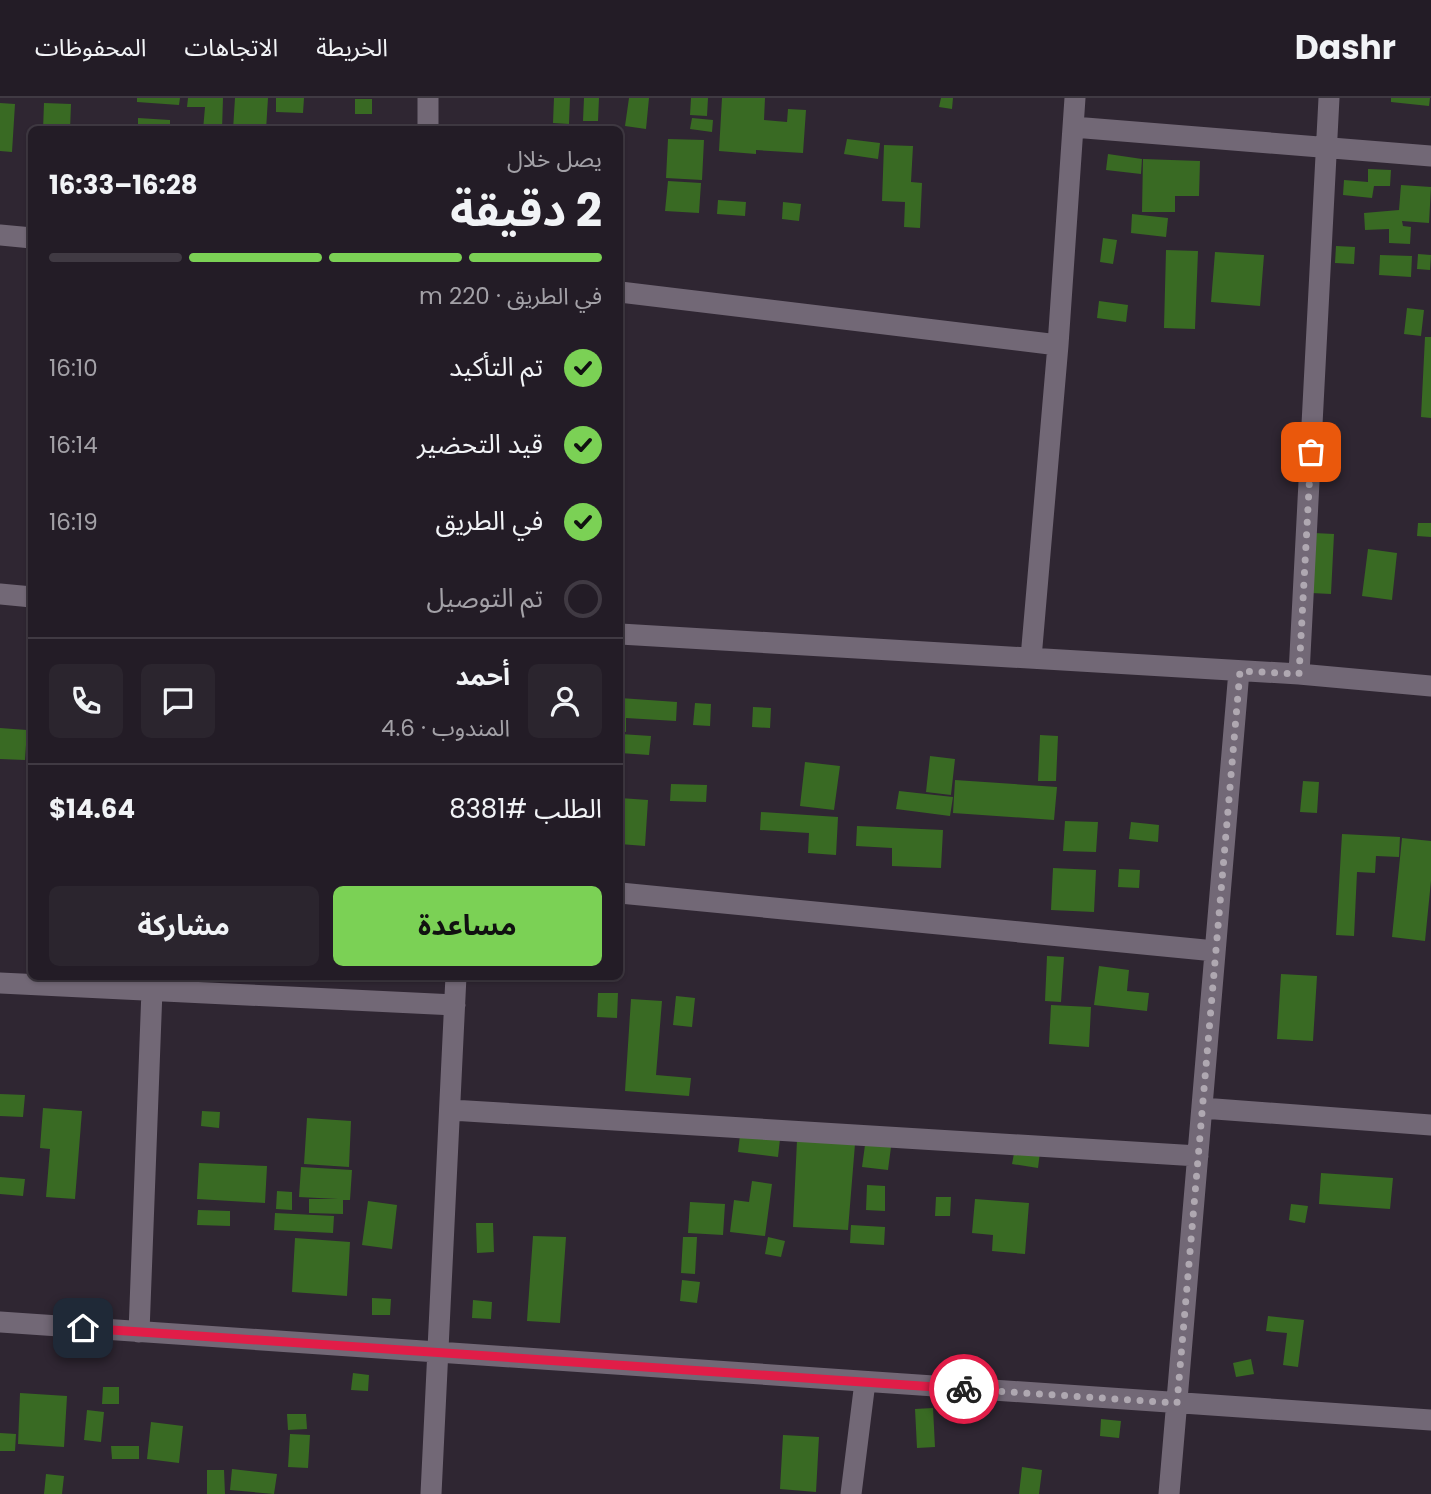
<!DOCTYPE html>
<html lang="ar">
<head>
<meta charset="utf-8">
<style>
	:root { --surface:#231c26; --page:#2b252e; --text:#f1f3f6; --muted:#a3a1a7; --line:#403a43; --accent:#7bd155 }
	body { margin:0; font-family:Poppins,"Noto Sans Arabic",sans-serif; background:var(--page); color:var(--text); direction:rtl; height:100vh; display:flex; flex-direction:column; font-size:26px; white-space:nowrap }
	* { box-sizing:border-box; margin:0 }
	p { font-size:23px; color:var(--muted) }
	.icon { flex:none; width:38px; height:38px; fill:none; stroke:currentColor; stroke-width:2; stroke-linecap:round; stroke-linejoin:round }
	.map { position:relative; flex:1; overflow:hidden; direction:ltr }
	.side { position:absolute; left:28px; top:28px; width:595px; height:854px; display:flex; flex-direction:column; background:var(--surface); border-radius:10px; box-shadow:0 2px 5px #0004,0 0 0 2px var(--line); direction:rtl }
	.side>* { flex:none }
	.pin { position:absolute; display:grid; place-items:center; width:60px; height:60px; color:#fff; margin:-30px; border-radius:14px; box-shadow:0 4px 10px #0006 }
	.courier { position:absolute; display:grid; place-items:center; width:70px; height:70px; margin:-35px; border:5px solid #e11d48; border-radius:50%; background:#fff; color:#222; box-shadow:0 2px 9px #0007 }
	.headline em { font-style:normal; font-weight:700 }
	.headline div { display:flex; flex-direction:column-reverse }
	.headline { display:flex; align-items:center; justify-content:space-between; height:119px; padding:0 21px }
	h1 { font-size:46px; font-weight:700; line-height:52px }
	.bar { display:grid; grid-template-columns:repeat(4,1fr); gap:10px 7px; align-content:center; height:84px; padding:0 21px }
	.bar i { height:9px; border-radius:5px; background:var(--line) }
	.bar .current { background:var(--accent) }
	.bar p { grid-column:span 4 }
	.line { display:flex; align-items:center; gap:18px; padding:0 21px; border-top:2px solid var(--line) }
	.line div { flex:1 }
	.round { display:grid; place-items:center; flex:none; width:74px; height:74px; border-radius:10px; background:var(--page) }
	ol { padding:0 21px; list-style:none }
	li { display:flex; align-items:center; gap:21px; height:77px }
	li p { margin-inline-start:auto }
	li .icon { padding:7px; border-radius:50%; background:var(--accent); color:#111; stroke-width:4 }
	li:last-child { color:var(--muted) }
	li i { width:38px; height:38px; border:4px solid var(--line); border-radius:50% }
	.primary-button { display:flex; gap:14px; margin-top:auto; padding:14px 21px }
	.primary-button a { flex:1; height:80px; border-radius:10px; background:var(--accent); color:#111; font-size:28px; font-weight:700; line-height:80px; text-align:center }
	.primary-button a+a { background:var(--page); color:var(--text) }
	header { display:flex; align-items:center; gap:42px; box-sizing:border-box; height:98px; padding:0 35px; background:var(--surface); border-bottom:2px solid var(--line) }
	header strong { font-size:33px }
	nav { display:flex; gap:38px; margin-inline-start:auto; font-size:24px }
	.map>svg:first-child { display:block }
</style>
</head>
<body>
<header>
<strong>Dashr</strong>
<nav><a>الخريطة</a><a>الاتجاهات</a><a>المحفوظات</a></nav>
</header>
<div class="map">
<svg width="1431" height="1396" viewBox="0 0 1431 1396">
	<rect width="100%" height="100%" fill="#2f2632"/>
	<!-- building -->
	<path fill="#396a23" d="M137 0H180L179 7 137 4Z
		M188 0H223L222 32H203L205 9H187Z
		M235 0H268L266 32H233Z
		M276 0H304L303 15 276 14Z
		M554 0H570L569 26 553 25Z
		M584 0H599L598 23H583Z
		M629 0H649L646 31 625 28Z
		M691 0H708L707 18 690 17Z
		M722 0H765L764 22 787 24 788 11 806 12 803 55 756 52V56L719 53Z
		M941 0H953L952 11 939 9Z
		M1391 0H1430L1429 8 1391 4Z
		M355 1H372V16H355Z
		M0 5 15 6 12 54 0 53Z
		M44 5 71 6 70 32H43Z
		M138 20 170 22V32H138Z
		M692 20 713 22 712 34 690 31Z
		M668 41 704 42 702 82 666 80Z
		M847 41 880 45 878 61 844 56Z
		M884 47 913 48 911 84 922 85 920 130 904 129 905 104 882 103Z
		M1108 56 1142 61 1141 76 1106 72Z
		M1143 61 1200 63 1199 98H1175V114H1142Z
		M1368 71 1391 72 1390 88H1374L1372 100 1343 97 1344 82 1368 84Z
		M668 83 701 85 699 115 665 113Z
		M1401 87 1431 89 1429 125 1402 123 1403 128 1411 129 1410 146 1389 145V131L1365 132 1364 115 1399 112Z
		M718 102 746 104 745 118 717 116Z
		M783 104 801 106 799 123 782 121Z
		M1132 116 1168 120 1166 139 1131 135Z
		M1103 140 1117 142 1113 166 1100 164Z
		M1336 148 1355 149 1354 166 1335 165Z
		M1166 152 1198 153 1195 231 1164 230Z
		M1215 154 1264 157 1260 208 1211 204Z
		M1418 156 1431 157 1430 172 1417 171Z
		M1380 157 1412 158 1411 179 1379 177Z
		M1099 203 1128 207 1126 224 1097 220Z
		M1407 210 1424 212 1421 238 1404 236Z
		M1425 239H1431V320L1421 319Z
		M1418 425H1431V439L1417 438Z
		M1314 435 1334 436 1331 496 1311 495Z
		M1368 451 1397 455 1392 502 1362 498Z
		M620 600 677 604 676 623 626 620V634L620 633Z
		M695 605 711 606 710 628 693 627Z
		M753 609 771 610 770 630 752 629Z
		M0 630 27 632 25 662 0 661Z
		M620 636 651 638 649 657 620 655Z
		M1040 637 1058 638 1056 683H1038Z
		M930 658 955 661 951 697 926 694Z
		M805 664 840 668 834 712 800 708Z
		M955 682 1057 689 1054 722 953 715Z
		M1303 683 1319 684 1317 715 1300 714Z
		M671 686 707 687 706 704 670 703Z
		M899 693 953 699 950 718 896 711Z
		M620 700 648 702 645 748 620 746Z
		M761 714 838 719 836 757 808 755 809 735 760 732Z
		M1065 723 1098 724 1096 754 1063 753Z
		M1131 724 1159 727 1158 744 1129 741Z
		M857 728 943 732 941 770 892 768V750L856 748Z
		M1342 736 1400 739 1399 759 1376 758 1375 775 1357 774 1354 838 1336 837Z
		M1402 740 1431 743V783L1425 843 1392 839Z
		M1053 770 1096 772 1094 814 1051 812Z
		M1119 771 1140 772 1139 790 1118 789Z
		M1047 858 1064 859 1061 904 1045 903Z
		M1099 868 1129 872 1127 893 1149 895 1147 913 1094 907Z
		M1281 876 1317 878 1313 943 1277 941Z
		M331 878H352V882L331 881Z
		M598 895H618L617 920 597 919Z
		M676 898 695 900 692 929 673 927Z
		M631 901 662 903 656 977 691 980 689 998 625 993Z
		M1051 907 1091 909 1089 949 1049 946Z
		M0 996 25 997 23 1019 0 1018Z
		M43 1010 82 1013 75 1101 46 1099 50 1051 40 1050Z
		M202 1013 220 1014 219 1030 201 1028Z
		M307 1020 351 1023 349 1069 304 1066Z
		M740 1037 780 1041 778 1059 738 1054Z
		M797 1042 855 1046 848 1132 793 1129Z
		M865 1047 891 1049 888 1072 862 1069Z
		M1015 1050 1040 1054 1038 1070 1012 1066Z
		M199 1065 267 1068 265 1105 197 1101Z
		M301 1069 352 1072 350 1102H343V1116L309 1115V1101H338L299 1099Z
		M1321 1075 1393 1080 1390 1111 1319 1106Z
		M0 1079 25 1081 23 1098 0 1096Z
		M752 1083 772 1086 765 1138 730 1134 734 1102 749 1104Z
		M867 1087 885 1088V1113L866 1112Z
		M277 1093 292 1094V1112L276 1111Z
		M936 1099H951L950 1118H935Z
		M975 1101 1029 1105 1025 1156 992 1153 993 1137 972 1135Z
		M368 1103 397 1107 392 1151 362 1147Z
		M690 1104 725 1106 723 1137 688 1135Z
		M1291 1106 1308 1108 1305 1125 1289 1122Z
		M198 1112 230 1113V1128L197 1127Z
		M275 1115 334 1118 333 1135 274 1132Z
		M476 1125H493L494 1154 477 1155Z
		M851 1127 885 1129 884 1147 850 1145Z
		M533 1138 566 1139 560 1225 527 1223Z
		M683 1139H697L695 1176 681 1175Z
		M768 1139 785 1143 781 1159 765 1156Z
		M295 1140 350 1144 347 1198 292 1194Z
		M682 1182 700 1184 697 1205 680 1203Z
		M372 1200 391 1201 390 1217H372Z
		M473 1202 492 1204 491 1221 472 1220Z
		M1268 1218 1304 1222 1298 1269 1283 1267 1287 1235 1266 1233Z
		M1251 1261 1254 1276 1236 1279 1233 1265Z
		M353 1275 369 1277 368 1293 351 1292Z
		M103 1289H119V1306H102Z
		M20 1295 67 1298 64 1349 18 1346Z
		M933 1310 935 1349 917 1350 915 1311Z
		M87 1312 104 1314 101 1344 84 1342Z
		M287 1316H306L307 1331 288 1332Z
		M1101 1321 1121 1323 1119 1340 1100 1338Z
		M151 1324 183 1328 179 1365 147 1361Z
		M0 1335 16 1336 15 1353H0Z
		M290 1336 310 1337 308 1370 288 1369Z
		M783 1337 819 1339 816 1394 780 1391Z
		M111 1348H139V1361H112Z
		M1022 1369 1042 1372 1039 1396H1019Z
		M232 1371 277 1376 274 1396 230 1392Z
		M207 1372H224L225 1396H207Z
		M46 1376 64 1378 62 1396H44Z"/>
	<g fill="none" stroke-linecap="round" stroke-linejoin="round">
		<!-- street -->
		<path stroke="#726876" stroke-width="21" d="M428 0V32
			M1073 29 1431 58
			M0 137 32 140
			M620 194 1058 247
			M0 496 32 499
			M620 536 1299 576 1431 588
			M1031 560 1058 247 1075 0
			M1299 576 1329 0
			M620 795 1215 853
			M0 885 455 907
			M1202 1010 1431 1027
			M451 1012 1198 1058
			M0 1224 1431 1322
			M139 1234 152 892
			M431 1396 456 878
			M851 1396 865 1284
			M1169 1396 1239 573"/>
	</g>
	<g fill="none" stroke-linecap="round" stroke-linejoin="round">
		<!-- done -->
		<path stroke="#afa8b1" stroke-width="7" stroke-dasharray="0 12.6" d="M964 1291 1177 1305 1240 573 1299 576 1311 354"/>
		<!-- route -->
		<path stroke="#e11d48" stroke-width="9" d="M83 1230 964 1291"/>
	</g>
</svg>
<div class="pin" style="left:1311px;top:354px;background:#ea580c"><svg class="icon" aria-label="bag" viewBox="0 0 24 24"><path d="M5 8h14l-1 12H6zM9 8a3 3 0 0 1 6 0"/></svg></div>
<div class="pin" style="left:83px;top:1230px;background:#1f2937"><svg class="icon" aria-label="home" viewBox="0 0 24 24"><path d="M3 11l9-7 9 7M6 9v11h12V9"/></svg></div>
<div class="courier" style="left:964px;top:1291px"><svg class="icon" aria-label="bike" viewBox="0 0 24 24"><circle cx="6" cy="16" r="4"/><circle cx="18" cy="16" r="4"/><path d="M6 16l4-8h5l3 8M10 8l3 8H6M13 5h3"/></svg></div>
<section class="side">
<div class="headline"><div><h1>2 دقيقة</h1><p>يصل خلال</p></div><em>16:28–16:33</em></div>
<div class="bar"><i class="current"></i><i class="current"></i><i class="current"></i><i></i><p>في الطريق · 220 m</p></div>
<ol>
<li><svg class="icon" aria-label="check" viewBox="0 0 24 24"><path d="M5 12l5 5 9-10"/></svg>تم التأكيد<p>16:10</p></li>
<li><svg class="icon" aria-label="check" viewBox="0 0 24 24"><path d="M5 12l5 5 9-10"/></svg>قيد التحضير<p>16:14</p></li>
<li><svg class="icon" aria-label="check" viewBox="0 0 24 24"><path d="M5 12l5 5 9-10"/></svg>في الطريق<p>16:19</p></li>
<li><i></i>تم التوصيل</li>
</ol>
<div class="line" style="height:126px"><a class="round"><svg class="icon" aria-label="person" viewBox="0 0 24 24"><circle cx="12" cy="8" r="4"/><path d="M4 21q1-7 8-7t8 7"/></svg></a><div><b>أحمد</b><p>المندوب · 4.6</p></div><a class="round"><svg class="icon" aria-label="chat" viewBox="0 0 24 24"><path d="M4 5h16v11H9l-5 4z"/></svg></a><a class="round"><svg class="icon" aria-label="phone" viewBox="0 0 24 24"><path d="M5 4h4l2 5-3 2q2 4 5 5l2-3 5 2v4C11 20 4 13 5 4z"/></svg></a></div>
<div class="line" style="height:91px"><div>الطلب #8381</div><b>$14.64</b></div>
<div class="primary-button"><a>مساعدة</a><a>مشاركة</a></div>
</section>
</div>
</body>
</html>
